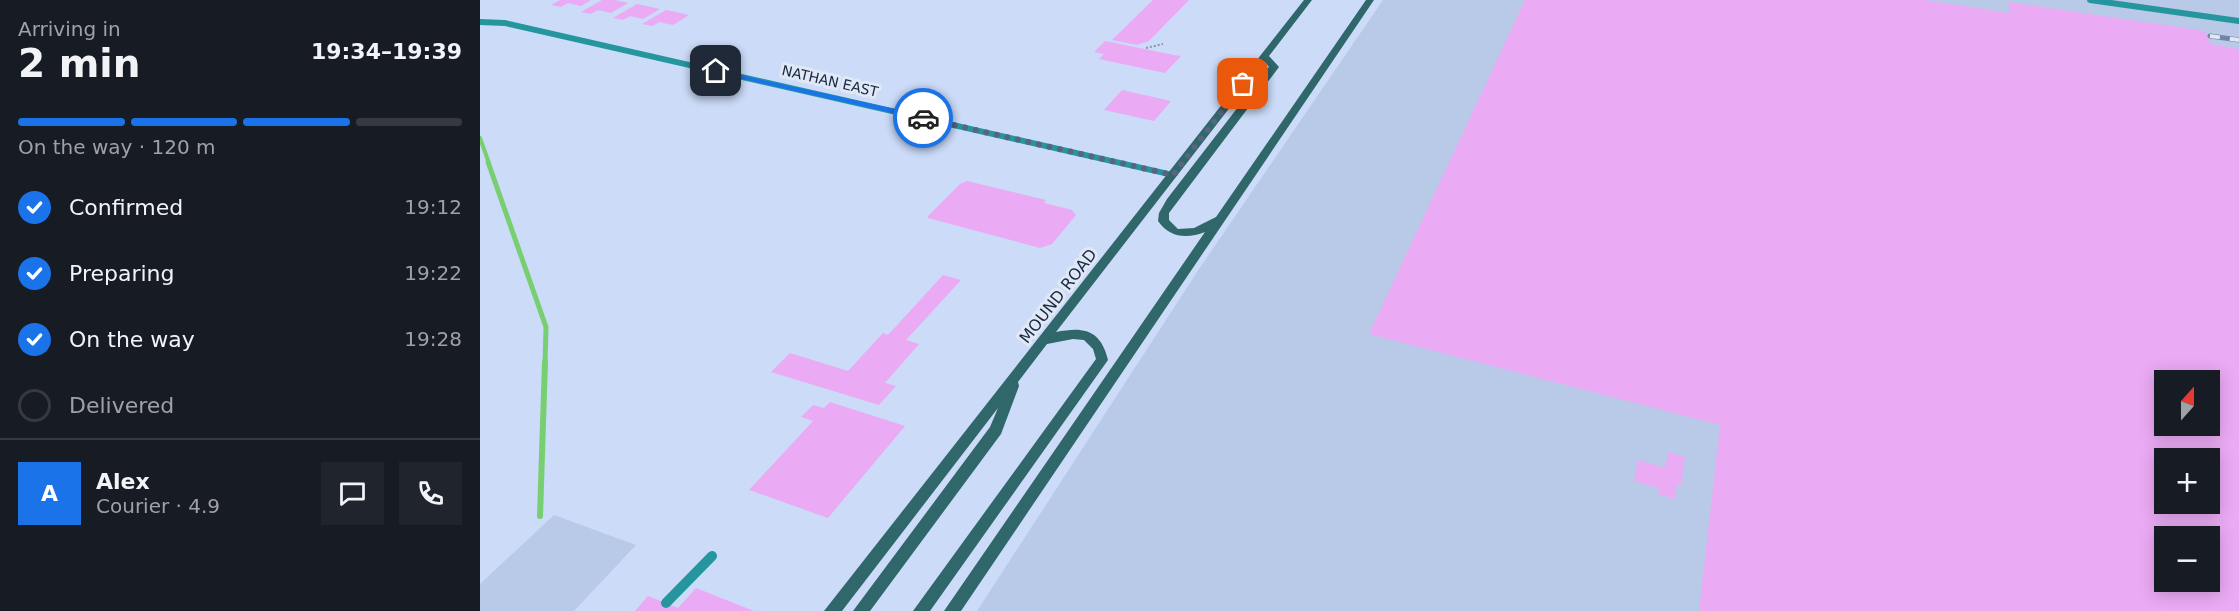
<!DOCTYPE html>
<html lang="en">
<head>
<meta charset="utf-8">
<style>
	:root { --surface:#171b24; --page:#20242c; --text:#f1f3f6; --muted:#9ea1a6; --line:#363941; --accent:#1a73e8 }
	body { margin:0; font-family:"DejaVu Sans",sans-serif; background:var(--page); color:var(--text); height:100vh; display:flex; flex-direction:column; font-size:22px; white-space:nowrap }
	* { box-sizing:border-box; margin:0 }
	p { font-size:20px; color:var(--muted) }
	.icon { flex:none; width:33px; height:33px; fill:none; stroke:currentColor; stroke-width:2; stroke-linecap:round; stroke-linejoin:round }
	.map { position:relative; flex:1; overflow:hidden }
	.side { display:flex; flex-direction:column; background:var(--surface); width:480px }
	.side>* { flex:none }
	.needle { width:39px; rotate:21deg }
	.tools { position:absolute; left:1674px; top:370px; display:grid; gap:12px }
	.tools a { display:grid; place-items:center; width:66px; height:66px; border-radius:0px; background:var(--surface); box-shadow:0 3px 15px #0003; font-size:30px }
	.pin { position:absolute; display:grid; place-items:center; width:51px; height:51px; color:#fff; margin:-26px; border-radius:12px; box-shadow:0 3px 9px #0006 }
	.courier { position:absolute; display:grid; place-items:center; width:60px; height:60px; margin:-30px; border:4px solid #1a73e8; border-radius:50%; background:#fff; color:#222; box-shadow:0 2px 8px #0007 }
	.overview em { font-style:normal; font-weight:600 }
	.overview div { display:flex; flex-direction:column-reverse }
	.overview { display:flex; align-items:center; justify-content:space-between; height:102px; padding:0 18px }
	h1 { font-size:39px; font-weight:600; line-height:45px }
	.bar { display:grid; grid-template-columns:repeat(4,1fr); gap:9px 6px; align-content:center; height:72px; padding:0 18px }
	.bar i { height:8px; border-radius:4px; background:var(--line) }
	.bar .active { background:var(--accent) }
	.bar p { grid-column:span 4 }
	.line { display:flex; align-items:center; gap:15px; padding:0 18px; border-top:2px solid var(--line) }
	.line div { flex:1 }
	.round { display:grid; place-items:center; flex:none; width:63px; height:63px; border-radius:0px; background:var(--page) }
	ol { padding:0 18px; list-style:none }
	li { display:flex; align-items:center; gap:18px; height:66px }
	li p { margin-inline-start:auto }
	li .icon { padding:6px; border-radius:50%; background:var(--accent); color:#fff; stroke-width:4 }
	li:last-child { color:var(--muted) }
	li i { width:33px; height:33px; border:3px solid var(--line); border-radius:50% }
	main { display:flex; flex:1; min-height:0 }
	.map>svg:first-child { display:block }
</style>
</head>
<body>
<main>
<section class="side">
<div class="overview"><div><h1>2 min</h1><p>Arriving in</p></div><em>19:34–19:39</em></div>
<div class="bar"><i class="active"></i><i class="active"></i><i class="active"></i><i></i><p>On the way · 120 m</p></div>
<ol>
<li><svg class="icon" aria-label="check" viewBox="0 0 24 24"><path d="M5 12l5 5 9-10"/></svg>Confirmed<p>19:12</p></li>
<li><svg class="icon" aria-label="check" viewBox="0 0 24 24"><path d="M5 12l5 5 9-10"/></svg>Preparing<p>19:22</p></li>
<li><svg class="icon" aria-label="check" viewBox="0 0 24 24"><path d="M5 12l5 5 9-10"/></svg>On the way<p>19:28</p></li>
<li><i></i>Delivered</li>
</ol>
<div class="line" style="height:108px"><b class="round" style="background:var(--accent);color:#fff">A</b><div><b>Alex</b><p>Courier · 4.9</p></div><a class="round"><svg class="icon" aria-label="chat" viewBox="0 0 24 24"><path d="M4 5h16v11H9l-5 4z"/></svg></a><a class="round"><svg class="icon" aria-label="phone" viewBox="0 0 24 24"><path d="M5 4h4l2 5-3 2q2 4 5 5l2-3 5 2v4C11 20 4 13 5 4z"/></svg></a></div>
</section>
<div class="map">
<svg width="1759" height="611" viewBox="0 0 1759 611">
	<rect width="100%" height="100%" fill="#cbdbf8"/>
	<!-- built -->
	<path fill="#b9cae9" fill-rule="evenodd" d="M903 0H1759V611H497L719 269ZM1684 381H1730V426H1684ZM1684 459H1730V504H1684ZM1684 537H1730V582H1684Z
		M74 515 156 545 94 611H0V584Z"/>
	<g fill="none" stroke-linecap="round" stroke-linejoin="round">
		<!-- stream-far2 -->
		<path stroke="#78cf71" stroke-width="4" d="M0 138 9 163"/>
		<!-- stream-far1 -->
		<path stroke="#78cf71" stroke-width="5" d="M8 162 66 327 65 364"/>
		<!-- stream -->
		<path stroke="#78cf71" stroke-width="6" d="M60 516 65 362"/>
	</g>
	<!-- building -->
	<path fill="#ebaaf4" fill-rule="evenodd" d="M80 0H111L101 6 88 3 81 7 71 5Z
		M122 0H135L148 3 131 13 118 10 111 14 101 12Z
		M673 0H709L669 41 657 45 632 40Z
		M1045 0H1445L1530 13 1528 2 1725 31 1731 44 1759 49V611H1219L1240 425 889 334ZM1684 381H1730V426H1684ZM1684 459H1730V504H1684ZM1684 537H1730V582H1684Z
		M157 4 180 9 163 19 150 16 143 20 133 18Z
		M186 10 209 15 193 25 179 22 173 26 162 24Z
		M625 41 694 55 701 56 685 73 619 59 624 54 614 52Z
		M642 90 691 101 674 121 624 110Z
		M487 181 566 200 564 203 592 210 596 215 572 244 560 248 448 218V216L480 184Z
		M463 275 481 280 426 340 439 344 405 383 416 386 399 405 291 372 310 353 368 371 403 333 408 335Z
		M350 402 425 426 348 518 269 490 333 421 321 417 333 405 344 408Z
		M1188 452 1205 457 1201 485 1197 484 1195 499 1178 494 1179 488 1154 481 1158 460 1185 468Z
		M216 588 274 611H155L168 596 198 608Z"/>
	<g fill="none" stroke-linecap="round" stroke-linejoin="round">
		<!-- path -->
		<path stroke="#8493af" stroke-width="2" stroke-dasharray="2 2" stroke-linecap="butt" d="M666 48 683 44"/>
		<!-- service-far1 -->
		<path stroke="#25969e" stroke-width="6" d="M1610 0 1759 21"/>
		<!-- service -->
		<path stroke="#25969e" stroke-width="10" d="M186 603 232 556"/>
		<!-- minor -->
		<path fill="#25969e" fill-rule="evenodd" d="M0 19 25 20 693 172 698 175 693 178 25 26 0 25Z"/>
		<!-- secondary -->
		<path fill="#30676b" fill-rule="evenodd" d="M824 0H832L789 56 799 67 689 213V220L698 229 714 228 736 217 886 0H894L481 611H464L725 232C707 239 690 238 678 221L679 213 687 199 789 67 785 62 576 332C604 326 621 330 628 360L450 611H433L616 359 613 349 604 340 593 339 567 344 538 382 539 386 521 434 390 611H373L510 427 518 408 362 611H344Z"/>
		<!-- rail casing -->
		<g stroke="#7584a0" stroke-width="5">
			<path id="rail" d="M1730 36 1759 40"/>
		</g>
		<!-- rail -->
		<use href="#rail" stroke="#e0e8f6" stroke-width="4" stroke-dasharray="10" stroke-linecap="butt"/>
	</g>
	<!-- route -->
	<path fill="#1a73e8" d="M233 69 443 115 446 118 443 120 236 73Z"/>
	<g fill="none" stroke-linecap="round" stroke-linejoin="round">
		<!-- done -->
		<path stroke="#576581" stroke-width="6" stroke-dasharray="0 10.8" d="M443 118 693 175 763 84"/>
	</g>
	<g text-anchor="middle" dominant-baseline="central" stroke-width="6" stroke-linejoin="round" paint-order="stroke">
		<!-- far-street labels -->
		<g font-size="14" fill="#182641" stroke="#e0e8f6">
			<text transform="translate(350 81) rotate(13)">NATHAN EAST</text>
		</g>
		<!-- street labels -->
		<g font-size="16" fill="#182641" stroke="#e0e8f6">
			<text transform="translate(578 296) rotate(-52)">MOUND ROAD</text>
		</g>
	</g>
</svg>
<div class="tools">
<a><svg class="needle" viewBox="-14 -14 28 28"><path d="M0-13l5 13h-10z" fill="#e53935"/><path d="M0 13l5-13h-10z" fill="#9ea1a6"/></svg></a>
<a>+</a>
<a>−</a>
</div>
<div class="pin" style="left:763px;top:84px;background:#ea580c"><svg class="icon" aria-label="bag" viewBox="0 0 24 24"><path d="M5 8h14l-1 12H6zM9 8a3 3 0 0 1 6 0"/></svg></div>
<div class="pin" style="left:236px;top:71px;background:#1f2937"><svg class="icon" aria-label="home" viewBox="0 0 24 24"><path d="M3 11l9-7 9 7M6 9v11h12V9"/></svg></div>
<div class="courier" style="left:443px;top:118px"><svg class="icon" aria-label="car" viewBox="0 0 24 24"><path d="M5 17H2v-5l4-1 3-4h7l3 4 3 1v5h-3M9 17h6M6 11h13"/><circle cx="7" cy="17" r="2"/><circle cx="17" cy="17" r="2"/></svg></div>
</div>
</main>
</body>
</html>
